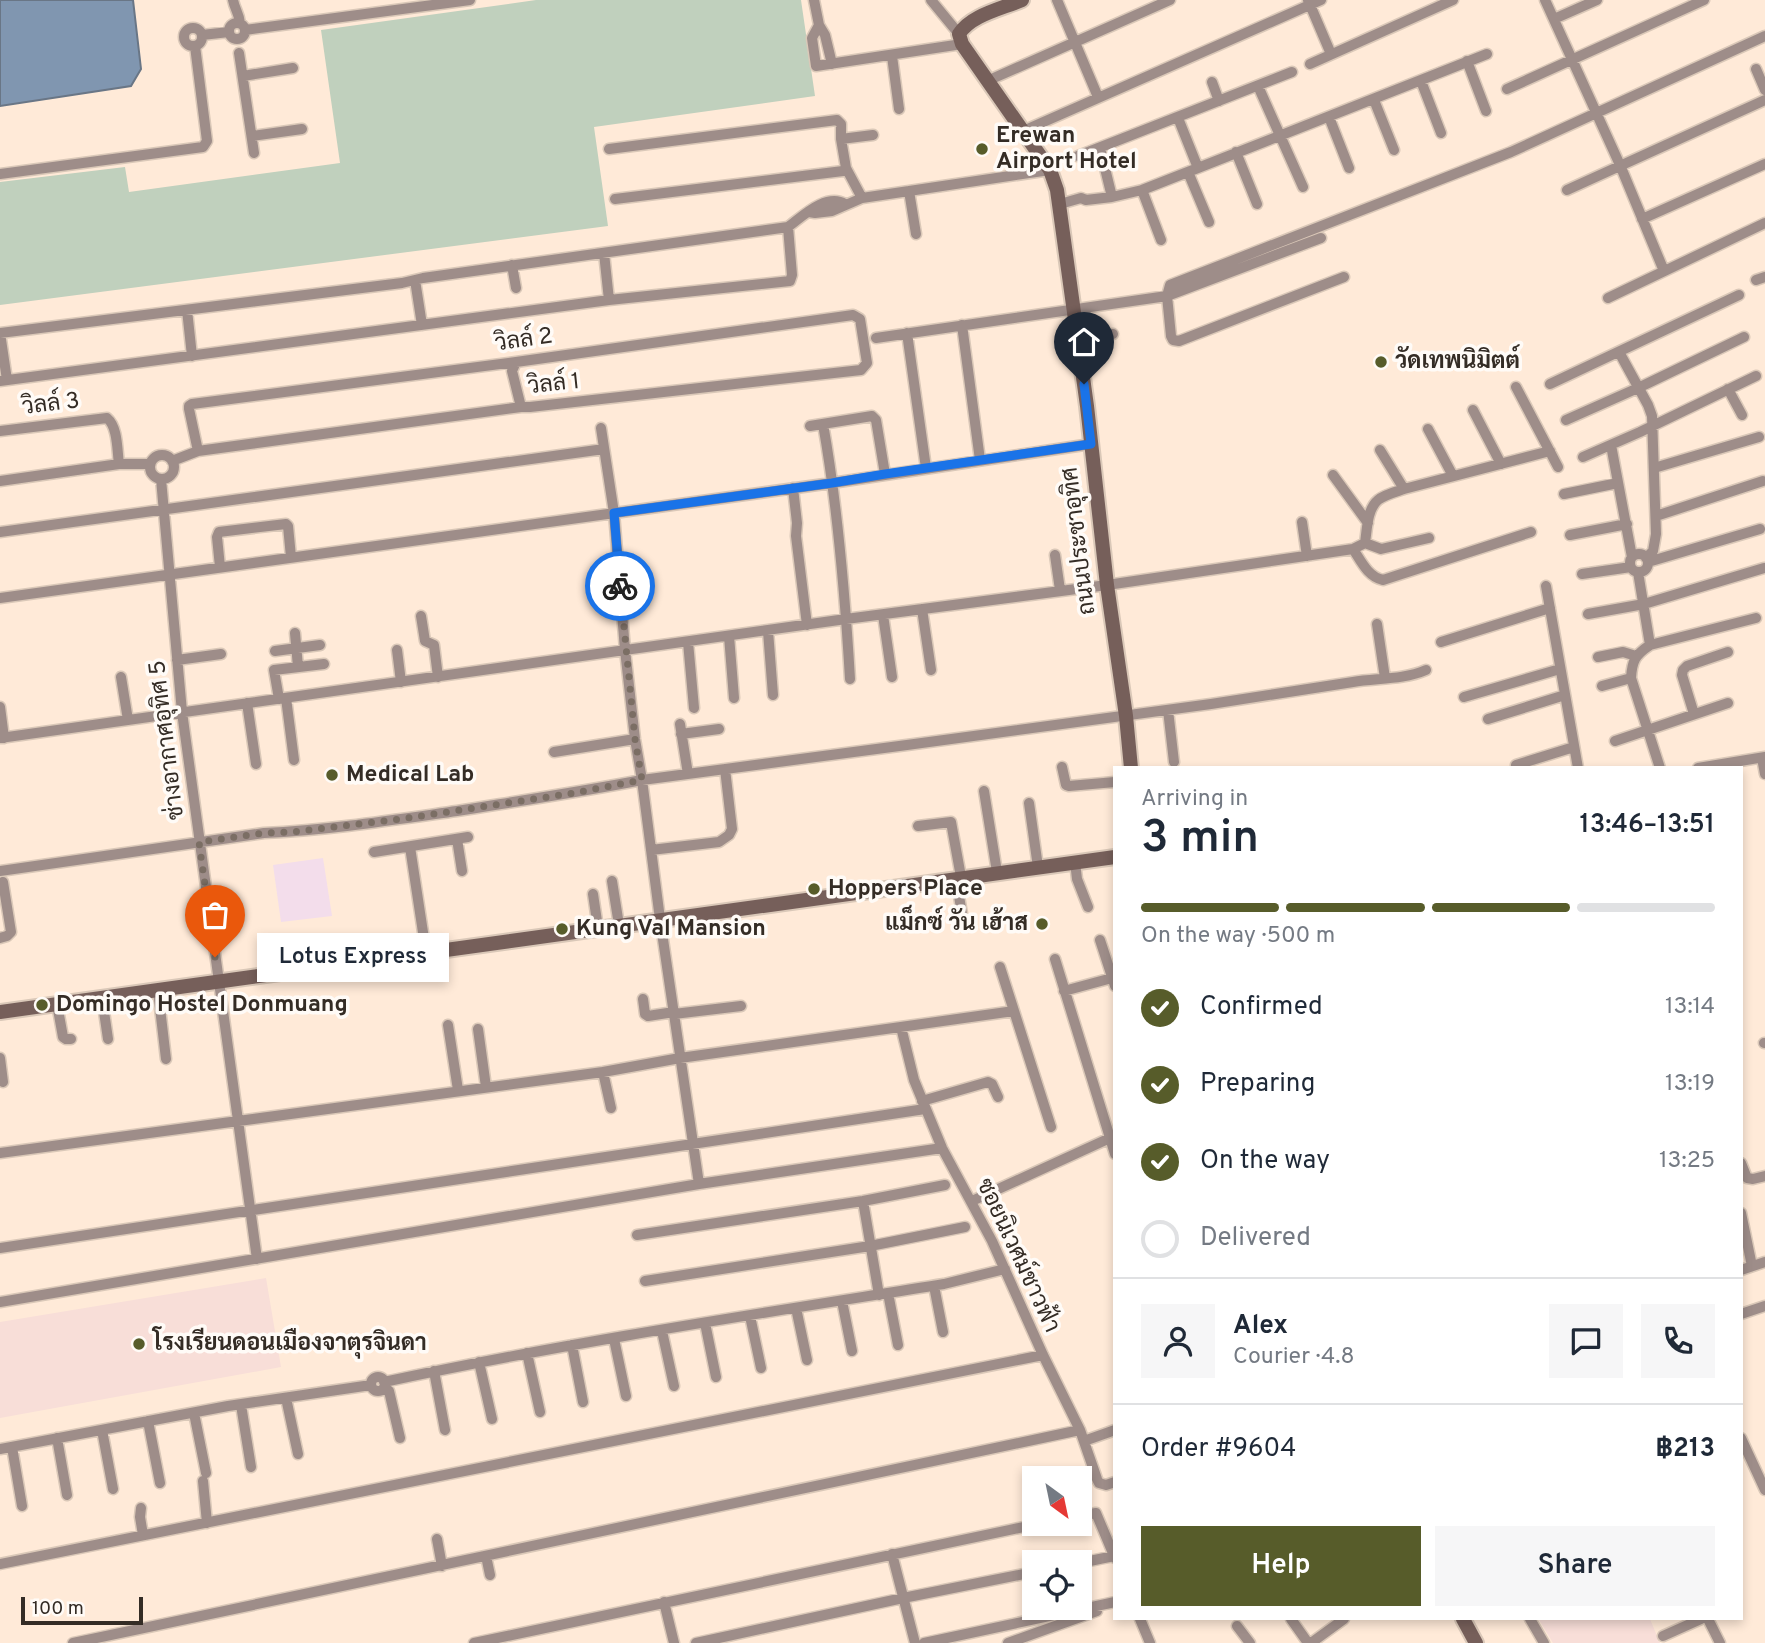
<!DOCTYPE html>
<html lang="en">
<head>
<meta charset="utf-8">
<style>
	:root { --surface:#fff; --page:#f6f6f7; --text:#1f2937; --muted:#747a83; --line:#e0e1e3; --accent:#575c2a }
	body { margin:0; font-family:Overpass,Sarabun,sans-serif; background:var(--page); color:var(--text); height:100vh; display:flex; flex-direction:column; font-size:26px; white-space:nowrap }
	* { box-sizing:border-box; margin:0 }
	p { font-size:23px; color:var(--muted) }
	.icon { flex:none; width:38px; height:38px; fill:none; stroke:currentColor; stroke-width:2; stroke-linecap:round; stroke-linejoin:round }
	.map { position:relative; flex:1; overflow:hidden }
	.side { position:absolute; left:1113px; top:766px; width:630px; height:854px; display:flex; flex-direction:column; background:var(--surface); border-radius:0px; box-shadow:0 4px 10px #0003 }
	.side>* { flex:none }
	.needle { width:46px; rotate:147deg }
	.buttons { position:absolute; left:1022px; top:1466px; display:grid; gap:14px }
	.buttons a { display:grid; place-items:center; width:70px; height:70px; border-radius:0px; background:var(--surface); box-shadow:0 4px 10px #0003; font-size:35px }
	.scale { position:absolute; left:21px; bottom:18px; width:122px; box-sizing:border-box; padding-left:7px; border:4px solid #342c25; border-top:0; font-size:19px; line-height:24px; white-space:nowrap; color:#342c25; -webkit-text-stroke:5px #fffbf7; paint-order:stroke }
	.pin { position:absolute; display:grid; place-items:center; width:60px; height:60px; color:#fff; margin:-72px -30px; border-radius:50% 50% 50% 0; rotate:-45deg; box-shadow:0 0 7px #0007 }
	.pin .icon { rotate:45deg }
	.courier { position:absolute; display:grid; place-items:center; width:70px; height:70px; margin:-35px; border:5px solid #1a73e8; border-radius:50%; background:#fff; color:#222; box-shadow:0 2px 9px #0007 }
	.bubble { position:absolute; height:49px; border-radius:0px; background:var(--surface); box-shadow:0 4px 10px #0003; font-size:23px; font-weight:600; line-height:49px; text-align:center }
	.headline em { font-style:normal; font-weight:600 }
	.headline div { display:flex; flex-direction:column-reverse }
	.headline { display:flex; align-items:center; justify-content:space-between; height:119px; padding:0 28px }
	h1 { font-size:46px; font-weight:600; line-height:52px }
	.bar { display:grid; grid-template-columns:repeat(4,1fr); gap:10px 7px; align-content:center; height:84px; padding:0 28px }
	.bar i { height:9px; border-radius:5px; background:var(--line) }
	.bar .current { background:var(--accent) }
	.bar p { grid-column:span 4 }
	.line { display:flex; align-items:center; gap:18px; padding:0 28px; border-top:2px solid var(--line) }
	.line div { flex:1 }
	.round { display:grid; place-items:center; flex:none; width:74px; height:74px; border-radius:0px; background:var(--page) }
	ol { padding:0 28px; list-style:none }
	li { display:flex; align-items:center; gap:21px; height:77px }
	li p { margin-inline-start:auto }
	li .icon { padding:7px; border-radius:50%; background:var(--accent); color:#fff; stroke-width:4 }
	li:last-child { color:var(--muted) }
	li i { width:38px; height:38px; border:4px solid var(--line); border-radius:50% }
	.button { display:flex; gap:14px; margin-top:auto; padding:14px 28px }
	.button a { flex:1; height:80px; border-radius:0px; background:var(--accent); color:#fff; font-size:28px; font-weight:600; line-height:80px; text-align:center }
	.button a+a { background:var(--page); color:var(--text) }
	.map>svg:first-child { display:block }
</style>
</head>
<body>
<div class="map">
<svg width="1765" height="1643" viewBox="0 0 1765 1643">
	<rect width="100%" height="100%" fill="#ffead8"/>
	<!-- commercial -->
	<path fill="#f3ddeb" d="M323 858 332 916 281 922 273 865Z"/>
	<!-- education -->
	<path fill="#f8ded8" d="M266 1278 281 1367 0 1418V1322Z
		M1541 1619H1650L1660 1643H1553L1539 1620Z"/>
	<!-- green -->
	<path fill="#c0d0bd" d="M536 0H801L815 96 594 127 608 226 0 305V182L125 167 129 192 340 163 321 30Z"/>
	<!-- water -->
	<path fill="#8096b0" stroke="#697686" stroke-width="2" d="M0 0H133L141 69 131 86 0 106Z"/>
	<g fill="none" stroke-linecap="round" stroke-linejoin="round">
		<!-- street casing -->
		<g stroke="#dac8b8" stroke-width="13">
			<path id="street" d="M233 0C235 10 239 13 240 23
				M814 0 819 25 825 35 832 64
				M931 0 959 34
				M1057 0 1098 97
				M1308 0 1331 54
				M1545 0 1620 165 1664 271
				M1554 19 1597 0
				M229 31a8 8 0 1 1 16 0a8 8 0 1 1-16 0Z
				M819 25 812 38 816 66 962 44
				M184 37a9 9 0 1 1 18 0a9 9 0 1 1-18 0Z
				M245 30 470 0
				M202 35 229 32
				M239 53 254 153
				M892 56 899 109
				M1467 61 1486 111
				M1310 64 1453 0
				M1756 69 1765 90
				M243 76 293 68
				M987 81 1170 0
				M1421 81 1441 133
				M1212 82 1219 101
				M1258 86 1303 187
				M1507 89 1704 0
				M1374 100 1394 150
				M1329 117 1349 168
				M1178 118 1198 168
				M1023 131 1321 0
				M252 136 302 129
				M841 139 873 135
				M1100 148 1112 197
				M609 149 837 120 841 124V139L846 168 862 198
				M1236 152 1257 204
				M1078 156 1292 72
				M1188 172 1209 222
				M0 174 203 147 207 141 195 46
				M1142 190 1161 240
				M1567 190 1765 100
				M909 191 916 234
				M615 199 843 171 846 168
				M1060 204 1081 198 1086 200 1112 197 1142 190 1487 54
				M809 212 815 213 832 211 862 198 1050 170
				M1642 219 1765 164
				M604 253 609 300
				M512 265 516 288
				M1344 277 1179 341 1173 340 1171 336 1167 296 1170 285 1511 152 1765 36
				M415 280 422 325
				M1756 280 1765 277
				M1608 298 1765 223
				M187 310 192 356
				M962 325 980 460
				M907 333 926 468
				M876 338 1167 296 1321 238
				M1078 338 1113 334
				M1619 352 1648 405 1652 416 1656 534 1653 551 1646 558
				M516 362 512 371 521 407
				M7 380 0 333 402 283 423 278 788 227C803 216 826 193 845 204
				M0 381 609 300 790 281 792 275 788 227
				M1550 384 1739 295
				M1516 387 1558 467
				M1728 389 1742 415
				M1473 410 1501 464
				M1566 420 1638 388 1744 337
				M823 424C838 508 845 594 850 679
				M810 426 872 416 876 420 885 474
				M601 428 614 513 625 650 635 739 642 780 660 919 699 1184
				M1428 429 1453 476
				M0 431 107 418C118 427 117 450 119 464
				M1611 445 1632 557
				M1380 450 1404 489
				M150 467a12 12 0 1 1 24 0a12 12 0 1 1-24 0Z
				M1583 457 1640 432 1756 376
				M172 461 198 451 521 407H530L861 370 867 363 860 319 853 315 516 362 192 404 189 406V409L198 451
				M1654 468 1759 437
				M1333 475 1368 523
				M161 479 182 712 257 1259
				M0 481 119 464H150
				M793 488 797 523 796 536 807 625
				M1564 494 1618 483
				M1656 516 1763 481
				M1302 522 1307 556
				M0 532 604 449
				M1570 535 1627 524
				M1365 543C1367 530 1367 509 1378 500 1384 495 1395 492 1404 489L1550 451
				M1353 549C1361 561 1368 577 1383 580L1531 532
				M1630 563a9 9 0 1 1 18 0a9 9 0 1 1-18 0Z
				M1055 555 1060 590
				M1648 562 1760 529
				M220 567 217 537 219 532 286 524 288 526 291 557
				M1638 572 1650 645
				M1582 574 1631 567
				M1546 586 1578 768
				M0 598 832 483 1091 444
				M922 609 931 670
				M1588 614 1644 604 1764 568
				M883 615 892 677
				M421 616 425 641 434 645 438 677
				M1377 624 1385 678
				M768 631 773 695
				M295 633 298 667
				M729 636 734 698
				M688 642 694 708
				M1441 642 1550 608
				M397 650 401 682
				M275 651 320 645
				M1598 657 1623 652 1636 656
				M177 660 221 654
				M121 677 128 720
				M1631 678C1632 661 1635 655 1650 645L1756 618
				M1602 686 1631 678 1660 768
				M1464 697 1560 669
				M286 698 294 760
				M279 699 274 670 324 664
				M247 703 256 764
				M0 707 4 738
				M1168 710 1174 762
				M1694 714 1682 675 1683 670 1687 666 1728 652
				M1488 719 1565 695
				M680 724 688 774
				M681 734 719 729
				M0 738 846 619 1107 585 1353 549 1365 543 1381 549 1429 538
				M1615 741 1728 703
				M554 752 635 739
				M1762 758 1765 774
				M1516 765 1574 747
				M1062 767 1066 785 1069 786 1115 782
				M1698 768 1765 757
				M984 791 997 872
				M1029 803 1038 867
				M918 826 951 822 961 877
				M457 839 462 871
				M410 847 426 952
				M651 850 719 842 729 835 732 829 725 769
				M374 852 468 837
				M1075 862 1077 879 1088 907
				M0 871 264 833C329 830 393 820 457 811 519 801 580 792 642 780 832 755 1021 730 1211 704 1258 697 1305 689 1353 682 1377 678 1403 680 1426 670
				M956 878 964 926
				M612 881 619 925
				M593 894 598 928
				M0 938 7 936 11 932 3 882
				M1100 940 1115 986
				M1055 959 1115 1154
				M1000 967 1051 1127
				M158 991 166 1059
				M1064 991 1112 978
				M102 998 108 1039
				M643 999 645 1014 648 1016 674 1012
				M57 1004 63 1037 66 1039H71
				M674 1014 741 1006
				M448 1025 458 1090
				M901 1027 914 1080 942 1148 992 1241 1043 1355 1080 1430 1097 1479 1099 1483 1106 1485 1115 1482
				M478 1029 486 1087
				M1764 1043H1765
				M0 1058 3 1082
				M603 1072 611 1108
				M922 1101 988 1082 992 1084 998 1097
				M0 1153 603 1072 680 1058 1014 1011
				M1741 1163 1747 1178 1753 1179 1765 1176
				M863 1201 879 1295
				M972 1201 1110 1138
				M1741 1213 1752 1266
				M637 1235 863 1201 945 1185
				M0 1248 925 1109
				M1741 1270 1765 1262
				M645 1281 870 1246 965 1227
				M934 1286 943 1332
				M888 1293 898 1345
				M842 1301 852 1351
				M0 1302 699 1184 942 1148
				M796 1308 807 1360
				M1741 1314 1765 1306
				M750 1316 761 1368
				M705 1323 716 1377
				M662 1331 674 1386
				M614 1339 626 1396
				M572 1345 583 1402
				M527 1353 540 1412
				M479 1362 492 1419
				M434 1371 445 1430
				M371 1384a7 7 0 1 1 14 0a7 7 0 1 1-14 0Z
				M384 1382C570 1342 757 1314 944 1284L1005 1269
				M384 1387 389 1391 400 1438
				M286 1398 298 1454
				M241 1405 251 1467
				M194 1413 206 1473
				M148 1421 160 1483
				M102 1430 113 1489
				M57 1438 67 1495
				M1741 1438 1765 1490
				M1084 1441 1115 1430
				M12 1447 22 1506
				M0 1449 228 1406 371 1385
				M203 1481 207 1523
				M141 1508 140 1517 143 1535
				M1080 1516 1096 1513 1115 1558
				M437 1539 442 1566
				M892 1554 915 1643
				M486 1556 490 1575
				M1080 1563 1114 1556
				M0 1564 1043 1355
				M664 1602 674 1643
				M1140 1619 1150 1643
				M1291 1619 1308 1643
				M1530 1619 1544 1643
				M1708 1619 1720 1643
				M1237 1626 1250 1643
				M1663 1636 1701 1619
				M73 1643 1080 1430
				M474 1643 1038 1524
				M696 1643 903 1598 1034 1572
				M924 1643 1115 1602
				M1008 1643 1097 1611
				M1311 1643 1344 1619"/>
		</g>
		<!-- secondary casing -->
		<g stroke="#dac8b8" stroke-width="18">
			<path id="secondary" d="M1022 0C1001 9 971 15 959 34L962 44 1050 170 1057 190 1087 406 1107 585 1126 716 1131 768
				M0 1012 1115 857
				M1463 1619 1476 1643"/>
		</g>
		<!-- street -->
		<use href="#street" stroke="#9e8d89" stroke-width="10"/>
		<!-- secondary -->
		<use href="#secondary" stroke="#765f5a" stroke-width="14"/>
	</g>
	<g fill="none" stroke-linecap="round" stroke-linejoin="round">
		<!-- done -->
		<path stroke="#7b6e64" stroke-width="7" stroke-dasharray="0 12.6" d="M215 957 199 842 264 833 293 832 408 818 574 793 642 780 635 739 620 586"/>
		<!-- route -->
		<path stroke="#1a73e8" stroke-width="9" d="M620 586 614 513 832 483 885 474 1091 444 1084 384"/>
	</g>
	<!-- markers -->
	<g fill="#575c2a" stroke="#fffbf7" stroke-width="2.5">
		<circle cx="982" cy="149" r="7"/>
		<circle cx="1381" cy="362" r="7"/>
		<circle cx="332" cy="775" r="7"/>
		<circle cx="814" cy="889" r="7"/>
		<circle cx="1042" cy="924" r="7"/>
		<circle cx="562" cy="929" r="7"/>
		<circle cx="42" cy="1005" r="7"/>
		<circle cx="139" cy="1344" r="7"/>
	</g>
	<g text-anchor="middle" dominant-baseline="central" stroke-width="7" stroke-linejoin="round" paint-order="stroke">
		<!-- poi labels -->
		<g font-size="23" font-weight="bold" fill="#342c25" stroke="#fffbf7" text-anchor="start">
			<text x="996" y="136">Erewan<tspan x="996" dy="26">Airport Hotel</tspan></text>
			<text x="1395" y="362">วัดเทพนิมิตต์</text>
			<text x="346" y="775">Medical Lab</text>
			<text x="828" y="889">Hoppers Place</text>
			<text x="1028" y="924" text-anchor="end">แม็กซ์ วัน เฮ้าส</text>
			<text x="576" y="929">Kung Val Mansion</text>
			<text x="56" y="1005">Domingo Hostel Donmuang</text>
			<text x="153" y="1344">โรงเรียนดอนเมืองจาตุรจินดา</text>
		</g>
		<!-- street labels -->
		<g font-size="23" fill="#342c25" stroke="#fffbf7">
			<text transform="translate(524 341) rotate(-8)">วิลล์ 2</text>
			<text transform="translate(554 385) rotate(-6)">วิลล์ 1</text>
			<text transform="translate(51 405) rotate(-7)">วิลล์ 3</text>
			<text transform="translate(1080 541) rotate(-97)">ถนนประชาอุทิศ</text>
			<text transform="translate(168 740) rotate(-97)">ช่างอากาศอุทิศ 5</text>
			<text transform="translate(1017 1256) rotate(65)">ซอยนิเวศม์ชาวฟ้า</text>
		</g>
	</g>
</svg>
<div class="buttons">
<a><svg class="needle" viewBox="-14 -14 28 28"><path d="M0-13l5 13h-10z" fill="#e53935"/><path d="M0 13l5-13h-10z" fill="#747a83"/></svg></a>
<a><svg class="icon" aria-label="locate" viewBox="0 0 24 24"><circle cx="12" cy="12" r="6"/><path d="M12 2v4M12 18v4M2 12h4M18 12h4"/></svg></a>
</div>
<div class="scale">100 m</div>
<div class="pin" style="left:215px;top:957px;background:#ea580c"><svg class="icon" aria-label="bag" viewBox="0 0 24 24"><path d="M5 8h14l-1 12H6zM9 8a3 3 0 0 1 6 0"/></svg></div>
<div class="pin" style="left:1084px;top:384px;background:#1f2937"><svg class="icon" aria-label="home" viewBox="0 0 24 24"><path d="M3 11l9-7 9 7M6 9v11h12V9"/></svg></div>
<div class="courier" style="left:620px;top:586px"><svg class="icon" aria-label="bike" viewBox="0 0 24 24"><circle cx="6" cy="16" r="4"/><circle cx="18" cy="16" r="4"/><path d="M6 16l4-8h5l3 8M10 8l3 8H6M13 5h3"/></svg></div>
<div class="bubble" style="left:257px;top:933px;width:192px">Lotus Express</div>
<section class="side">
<div class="headline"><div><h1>3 min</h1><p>Arriving in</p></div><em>13:46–13:51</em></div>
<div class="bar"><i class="current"></i><i class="current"></i><i class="current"></i><i></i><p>On the way · 500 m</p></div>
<ol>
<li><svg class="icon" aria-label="check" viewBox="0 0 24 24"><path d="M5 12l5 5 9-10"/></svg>Confirmed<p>13:14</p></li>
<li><svg class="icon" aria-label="check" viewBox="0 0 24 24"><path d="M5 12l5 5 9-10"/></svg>Preparing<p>13:19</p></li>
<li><svg class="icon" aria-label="check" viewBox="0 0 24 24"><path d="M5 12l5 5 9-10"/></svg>On the way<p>13:25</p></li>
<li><i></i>Delivered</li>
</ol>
<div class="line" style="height:126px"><a class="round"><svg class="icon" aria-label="person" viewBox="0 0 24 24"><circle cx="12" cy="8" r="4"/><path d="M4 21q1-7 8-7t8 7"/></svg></a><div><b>Alex</b><p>Courier · 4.8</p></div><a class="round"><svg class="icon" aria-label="chat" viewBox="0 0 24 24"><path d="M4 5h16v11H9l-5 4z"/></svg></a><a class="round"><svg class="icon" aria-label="phone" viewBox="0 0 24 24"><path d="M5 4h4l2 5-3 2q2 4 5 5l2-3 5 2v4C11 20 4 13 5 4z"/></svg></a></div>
<div class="line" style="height:91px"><div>Order #9604</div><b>฿213</b></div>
<div class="button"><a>Help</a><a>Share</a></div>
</section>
</div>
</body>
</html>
